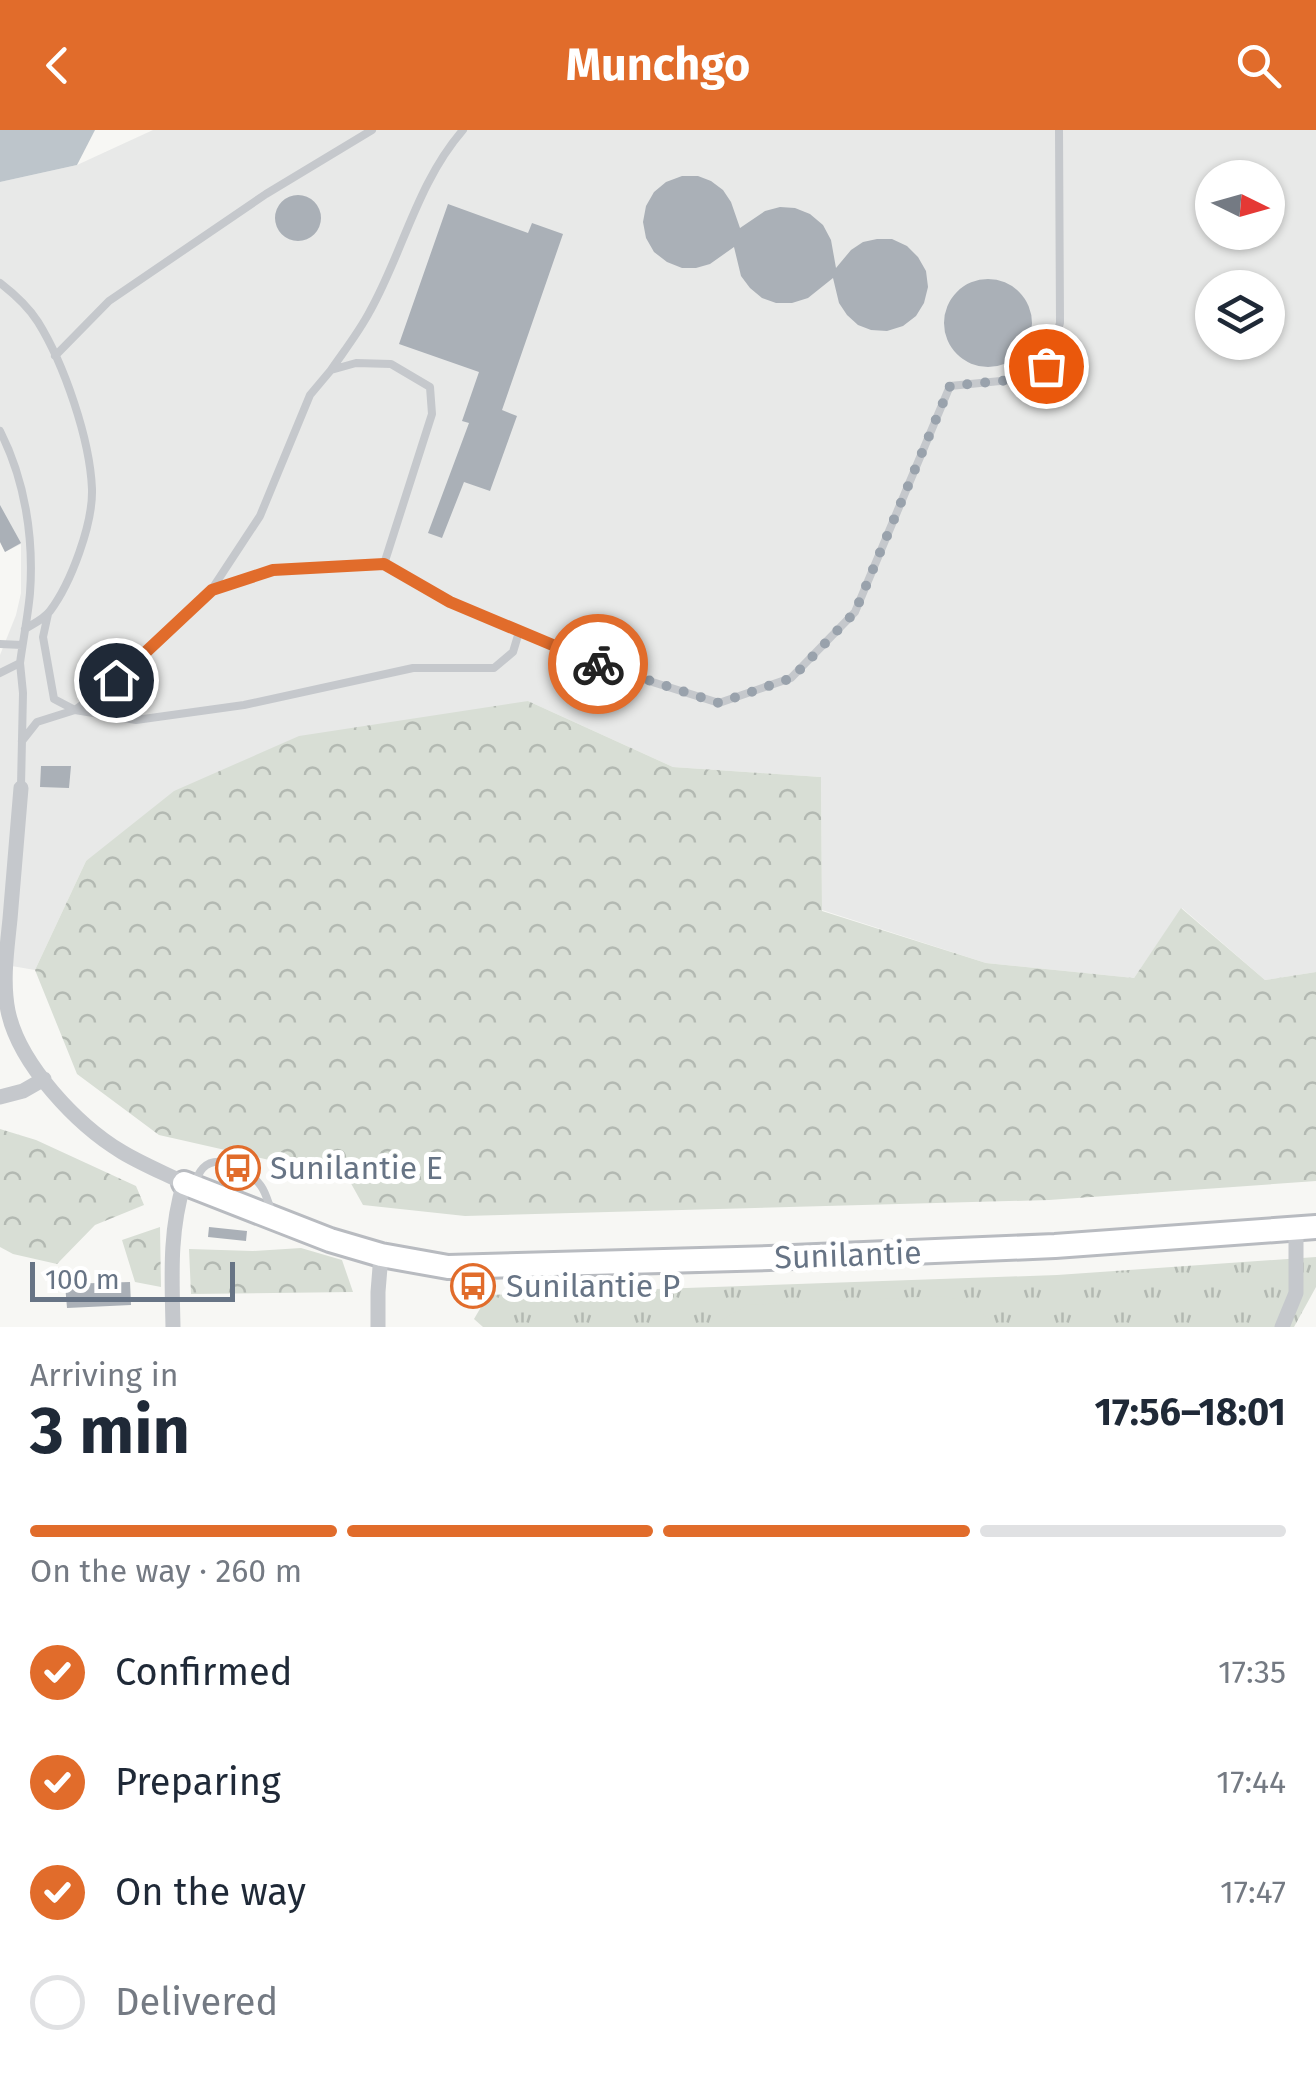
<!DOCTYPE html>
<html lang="en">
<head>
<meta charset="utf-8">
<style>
	:root { --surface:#fff; --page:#f2f2f3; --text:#1f2937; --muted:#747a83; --line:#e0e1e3; --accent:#e16c2b }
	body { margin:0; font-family:"Fira Sans",sans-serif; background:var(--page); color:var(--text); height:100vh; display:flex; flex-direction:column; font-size:38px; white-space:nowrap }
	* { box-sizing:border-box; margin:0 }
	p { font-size:32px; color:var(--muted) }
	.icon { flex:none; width:55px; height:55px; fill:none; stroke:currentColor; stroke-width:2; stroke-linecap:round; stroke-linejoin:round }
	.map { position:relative; height:1197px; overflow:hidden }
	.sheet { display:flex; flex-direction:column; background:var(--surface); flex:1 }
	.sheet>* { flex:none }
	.needle { width:65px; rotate:95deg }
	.fabs { position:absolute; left:1195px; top:30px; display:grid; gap:20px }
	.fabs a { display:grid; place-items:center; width:90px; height:90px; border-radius:50%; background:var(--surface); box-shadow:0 2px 8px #0004; font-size:50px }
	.scale { position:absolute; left:30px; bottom:25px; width:205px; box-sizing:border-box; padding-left:10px; border:5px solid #677485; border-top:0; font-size:28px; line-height:35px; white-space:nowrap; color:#677485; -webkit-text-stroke:8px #fff; paint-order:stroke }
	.pin { position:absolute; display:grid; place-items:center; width:85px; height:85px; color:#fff; margin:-42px; border:5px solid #fff; border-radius:50%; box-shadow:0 2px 10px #0007 }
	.courier { position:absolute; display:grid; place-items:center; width:100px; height:100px; margin:-50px; border:8px solid #e16c2b; border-radius:50%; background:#fff; color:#222; box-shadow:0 2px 12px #0007 }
	.summary em { font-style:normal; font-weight:700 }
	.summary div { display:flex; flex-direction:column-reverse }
	.summary { display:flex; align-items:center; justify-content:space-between; height:170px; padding:0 30px }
	h1 { font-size:65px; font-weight:700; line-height:75px }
	.bar { display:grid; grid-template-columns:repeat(4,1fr); gap:15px 10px; align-content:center; height:120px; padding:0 30px }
	.bar i { height:12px; border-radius:8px; background:var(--line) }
	.bar .current { background:var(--accent) }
	.bar p { grid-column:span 4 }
	ol { padding:0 30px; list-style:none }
	li { display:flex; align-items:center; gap:30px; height:110px }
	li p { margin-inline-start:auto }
	li .icon { padding:10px; border-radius:50%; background:var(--accent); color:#fff; stroke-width:4 }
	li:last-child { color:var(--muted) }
	li i { width:55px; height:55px; border:5px solid var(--line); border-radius:50% }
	header { display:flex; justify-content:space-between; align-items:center; height:130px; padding:0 30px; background:var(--accent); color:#fff; font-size:45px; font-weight:700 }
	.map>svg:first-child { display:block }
</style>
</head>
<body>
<header><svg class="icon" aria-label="back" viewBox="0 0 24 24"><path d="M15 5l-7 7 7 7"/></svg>Munchgo<svg class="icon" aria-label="search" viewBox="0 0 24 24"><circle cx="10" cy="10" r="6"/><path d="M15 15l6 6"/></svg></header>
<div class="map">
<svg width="1316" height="1197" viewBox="0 0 1316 1197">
	<defs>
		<pattern id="grass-tufts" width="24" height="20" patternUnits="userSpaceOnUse" patternTransform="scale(2.5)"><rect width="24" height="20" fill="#d8ded5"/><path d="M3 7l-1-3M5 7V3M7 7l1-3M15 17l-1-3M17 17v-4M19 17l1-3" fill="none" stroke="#b3b9b2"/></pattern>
		<pattern id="forest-crowns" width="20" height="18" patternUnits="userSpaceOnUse" patternTransform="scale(2.5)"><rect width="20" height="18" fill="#d8ded5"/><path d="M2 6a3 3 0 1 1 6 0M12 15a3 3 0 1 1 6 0" fill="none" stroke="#b3b9b2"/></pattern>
	</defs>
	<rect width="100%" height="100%" fill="#f7f7f4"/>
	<!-- built -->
	<path fill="#e8e9e8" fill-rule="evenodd" d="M153 0H1316V842L1265 850 1182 778 1134 848 986 833 822 780 821 647 673 637 528 571 86 731 35 840 0 834V525L16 485 21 463V414L5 422 0 412V52L77 35ZM1212 48H1268V102H1212ZM1212 158H1268V212H1212Z"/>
	<!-- grass -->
	<path fill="url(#grass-tufts)" d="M1316 1127V1157L1294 1197H483L474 1189 488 1165 1057 1145Z"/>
	<!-- forest -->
	<path fill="url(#forest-crowns)" d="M528 571 673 637 821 647 822 781 986 833 1134 848 1181 778 1265 850 1316 842V1051L1049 1070 465 1086 363 1075 348 1048 159 1005 77 944 35 840 86 731 174 661 299 606Z
		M0 999 36 1010 136 1056 144 1075 95 1095 57 1134 13 1124 0 1117Z
		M160 1097 161 1157 135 1152 122 1110Z
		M301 1118 342 1130 353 1162 191 1164 189 1119 253 1121Z"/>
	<!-- pitch -->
	<path fill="#d8ded5" d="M943 1166C967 1170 981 1179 996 1197H716L723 1189 748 1175Z"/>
	<!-- water -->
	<path fill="#bdc5cb" d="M0 0H95L77 35 0 52Z"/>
	<!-- building -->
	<path fill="#aab0b7" d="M682 46H698L711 51 723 60 731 72 740 98 765 81 780 77 795 78 810 84 823 95 831 110 836 138 851 120 863 112 877 109H892L907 116 918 127 926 141 928 157 924 173 916 186 903 196 887 201 871 200 858 195 847 185 839 173 833 148 808 168 792 173H776L762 168 750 158 741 146 734 117 710 134 696 138H682L667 132 654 122 646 108 643 92 646 76 654 62 666 52Z
		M275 88a23 23 0 1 1 46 0a23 23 0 1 1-46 0Z
		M448 74 528 103 532 93 563 104 502 280 517 286 490 361 464 352 442 408 428 403 469 293 462 291 479 242 399 214Z
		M944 193a44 44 0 1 1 88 0a44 44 0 1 1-88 0Z
		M0 375 21 413 5 422 0 412Z
		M41 636H71L69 658 40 657Z
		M209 1097 247 1101 246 1111 208 1107Z
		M130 1152 131 1175 67 1178 65 1154Z"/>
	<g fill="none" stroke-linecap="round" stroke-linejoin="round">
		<!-- secondary casing -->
		<g stroke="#b8bbc0" stroke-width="28">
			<path id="secondary" d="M184 1053 330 1110 381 1125 448 1137 769 1128 1055 1116 1316 1097"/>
		</g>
		<!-- lane -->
		<path stroke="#c5c8cc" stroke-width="8" d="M0 153C13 163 29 178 38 192 64 234 90 309 92 359 93 394 71 453 50 481 44 489 33 494 25 499
			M55 226 109 171 266 64 372 0
			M331 240C344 221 359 202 370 181 403 122 417 53 463 0
			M0 301C25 350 34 408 30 463 28 486 23 510 20 533
			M212 459 260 386 310 265 331 240 356 233 391 234 430 257 432 284 384 434
			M48 484 43 507 54 569 75 580 116 550 212 459 273 440 384 434 450 472 519 502 608 538 719 573 791 548 855 482 950 256 1020 249 1046 237 1060 193 1059 0
			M0 514 22 515
			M0 543 20 533 23 563 21 656
			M22 611 37 592 75 580 136 590 244 575 413 538H494L513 522 519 502
			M195 1053C196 1049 200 1041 203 1038 219 1022 251 1041 261 1056 266 1063 268 1072 271 1080"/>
		<!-- street -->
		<path stroke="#c5c8cc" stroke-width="15" d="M21 658C17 702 14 745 10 789 7 819 2 851 8 881 19 934 77 995 122 1022 142 1034 164 1043 184 1053 169 1102 172 1147 173 1197
			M0 967 23 961 44 949
			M378 1197V1162L381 1125
			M1282 1197 1296 1163V1098"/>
		<!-- secondary -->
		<use href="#secondary" stroke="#fff" stroke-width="22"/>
	</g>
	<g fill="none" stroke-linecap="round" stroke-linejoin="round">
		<!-- done -->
		<path stroke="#99a2ac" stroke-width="10" stroke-dasharray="0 18" d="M598 534 719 573 792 548 855 482 950 256 1020 249 1046 236"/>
		<!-- route -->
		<path stroke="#e16c2b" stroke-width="12" d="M116 550 212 460 273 440 384 434 450 472 598 534"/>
	</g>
	<!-- icons -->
	<defs>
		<g id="bus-ring" transform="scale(2.25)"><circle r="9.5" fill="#fff" stroke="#e16c2b" stroke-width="1.5"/><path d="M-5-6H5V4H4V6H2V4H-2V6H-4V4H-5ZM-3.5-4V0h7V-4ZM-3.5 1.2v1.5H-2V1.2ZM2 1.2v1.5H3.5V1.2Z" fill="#e16c2b"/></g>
	</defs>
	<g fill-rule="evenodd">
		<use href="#bus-ring" x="238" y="1038"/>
		<use href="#bus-ring" x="473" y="1156"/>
	</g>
	<g text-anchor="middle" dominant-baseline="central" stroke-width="10" stroke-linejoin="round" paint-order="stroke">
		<!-- poi labels -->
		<g font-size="32" fill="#677485" stroke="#fff" text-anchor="start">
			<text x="270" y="1038">Sunilantie E</text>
			<text x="506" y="1156">Sunilantie P</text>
		</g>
		<!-- street labels -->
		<g font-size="32" fill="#677485" stroke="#fff">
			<text transform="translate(848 1125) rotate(-2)">Sunilantie</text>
		</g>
	</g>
</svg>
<div class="fabs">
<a><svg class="needle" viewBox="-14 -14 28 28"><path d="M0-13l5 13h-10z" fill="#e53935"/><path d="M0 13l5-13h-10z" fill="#747a83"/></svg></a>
<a><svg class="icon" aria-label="layers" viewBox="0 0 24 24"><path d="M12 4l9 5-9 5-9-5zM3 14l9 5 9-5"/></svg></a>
</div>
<div class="scale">100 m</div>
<div class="pin" style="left:1046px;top:236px;background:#ea580c"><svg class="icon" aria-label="bag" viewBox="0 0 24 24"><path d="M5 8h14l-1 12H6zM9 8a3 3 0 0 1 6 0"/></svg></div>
<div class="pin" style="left:116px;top:550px;background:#1f2937"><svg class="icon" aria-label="home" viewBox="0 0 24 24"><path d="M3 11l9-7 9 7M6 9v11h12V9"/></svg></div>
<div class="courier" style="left:598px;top:534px"><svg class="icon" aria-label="bike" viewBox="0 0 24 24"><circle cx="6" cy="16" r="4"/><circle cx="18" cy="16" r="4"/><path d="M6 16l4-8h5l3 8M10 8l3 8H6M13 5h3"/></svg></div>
</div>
<section class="sheet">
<div class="summary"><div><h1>3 min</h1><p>Arriving in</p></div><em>17:56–18:01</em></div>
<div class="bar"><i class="current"></i><i class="current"></i><i class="current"></i><i></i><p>On the way · 260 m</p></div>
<ol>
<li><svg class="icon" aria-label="check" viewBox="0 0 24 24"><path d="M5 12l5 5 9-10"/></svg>Confirmed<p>17:35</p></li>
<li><svg class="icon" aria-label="check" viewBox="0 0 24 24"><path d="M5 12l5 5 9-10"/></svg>Preparing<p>17:44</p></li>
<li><svg class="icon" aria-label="check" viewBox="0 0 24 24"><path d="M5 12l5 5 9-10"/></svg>On the way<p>17:47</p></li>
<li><i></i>Delivered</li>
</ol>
</section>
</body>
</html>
